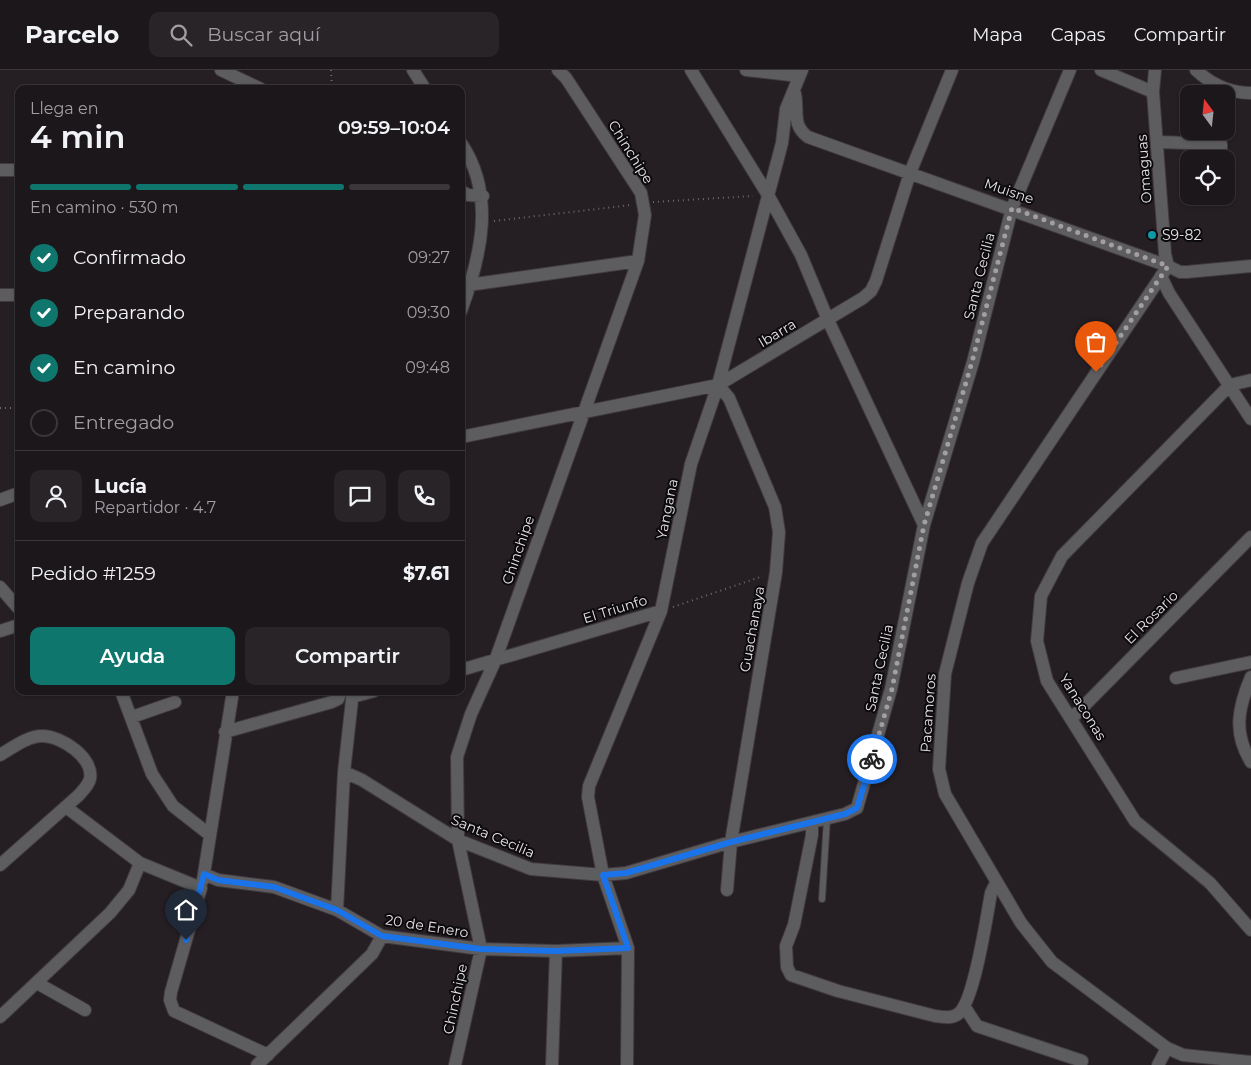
<!DOCTYPE html>
<html lang="es">
<head>
<meta charset="utf-8">
<style>
	:root { --surface:#1c171b; --page:#292428; --text:#f1f3f6; --muted:#a09fa3; --line:#3a363a; --accent:#0f766e }
	body { margin:0; font-family:Montserrat,sans-serif; background:var(--page); color:var(--text); height:100vh; display:flex; flex-direction:column; font-size:19px; white-space:nowrap }
	* { box-sizing:border-box; margin:0 }
	p { font-size:16px; color:var(--muted) }
	.icon { flex:none; width:28px; height:28px; fill:none; stroke:currentColor; stroke-width:2; stroke-linecap:round; stroke-linejoin:round }
	.map { position:relative; flex:1; overflow:hidden }
	.details { position:absolute; left:15px; top:15px; width:450px; height:610px; display:flex; flex-direction:column; background:var(--surface); border-radius:10px; box-shadow:0 1px 4px #0004,0 0 0 1px var(--line) }
	.details>* { flex:none }
	.needle { width:32px; rotate:345deg }
	.buttons { position:absolute; left:1180px; top:15px; display:grid; gap:10px }
	.buttons a { display:grid; place-items:center; width:55px; height:55px; border-radius:10px; background:var(--surface); box-shadow:0 1px 4px #0004,0 0 0 1px var(--line); font-size:25px }
	.pin { position:absolute; display:grid; place-items:center; width:42px; height:42px; color:#fff; margin:-51px -21px; border-radius:50% 50% 50% 0; rotate:-45deg; box-shadow:0 0 5px #0007 }
	.pin .icon { rotate:45deg }
	.courier { position:absolute; display:grid; place-items:center; width:50px; height:50px; margin:-25px; border:4px solid #1a73e8; border-radius:50%; background:#fff; color:#222; box-shadow:0 1px 6px #0007 }
	.summary em { font-style:normal; font-weight:600 }
	.summary div { display:flex; flex-direction:column-reverse }
	.summary { display:flex; align-items:center; justify-content:space-between; height:85px; padding:0 15px }
	h1 { font-size:32px; font-weight:600; line-height:38px }
	.bar { display:grid; grid-template-columns:repeat(4,1fr); gap:8px 5px; align-content:center; height:60px; padding:0 15px }
	.bar i { height:6px; border-radius:4px; background:var(--line) }
	.bar .on { background:var(--accent) }
	.bar p { grid-column:span 4 }
	.line { display:flex; align-items:center; gap:12px; padding:0 15px; border-top:1px solid var(--line) }
	.line div { flex:1 }
	.round { display:grid; place-items:center; flex:none; width:52px; height:52px; border-radius:10px; background:var(--page) }
	ol { padding:0 15px; list-style:none }
	li { display:flex; align-items:center; gap:15px; height:55px }
	li p { margin-inline-start:auto }
	li .icon { padding:5px; border-radius:50%; background:var(--accent); color:#fff; stroke-width:4 }
	li:last-child { color:var(--muted) }
	li i { width:28px; height:28px; border:2px solid var(--line); border-radius:50% }
	.cta { display:flex; gap:10px; margin-top:auto; padding:10px 15px }
	.cta a { flex:1; height:58px; border-radius:10px; background:var(--accent); color:#fff; font-size:20px; font-weight:600; line-height:58px; text-align:center }
	.cta a+a { background:var(--page); color:var(--text) }
	header { display:flex; align-items:center; gap:30px; box-sizing:border-box; height:70px; padding:0 25px; background:var(--surface); border-bottom:1px solid var(--line) }
	header strong { font-size:24px }
	nav { display:flex; gap:28px; margin-inline-start:auto; font-size:18px }
	.search { width:350px; height:45px; background:var(--page); display:flex; align-items:center; gap:12px; box-sizing:border-box; padding:0 18px; border-radius:10px; color:var(--muted); font-size:19px }
	.map>svg:first-child { display:block }
</style>
</head>
<body>
<header>
<strong>Parcelo</strong>
<div class="search"><svg class="icon" aria-label="search" viewBox="0 0 24 24"><circle cx="10" cy="10" r="6"/><path d="M15 15l6 6"/></svg>Buscar aquí</div>
<nav><a>Mapa</a><a>Capas</a><a>Compartir</a></nav>
</header>
<div class="map">
<svg width="1251" height="995" viewBox="0 0 1251 995">
	<rect width="100%" height="100%" fill="#251f24"/>
	<g fill="none" stroke-linecap="round" stroke-linejoin="round">
		<!-- service casing -->
		<g stroke="#403a3f" stroke-width="8">
			<path id="service" d="M822 829 827 749"/>
		</g>
		<!-- minor casing -->
		<g stroke="#403a3f" stroke-width="14">
			<path id="minor" d="M221 0 261 19
				M413 0 425 19
				M691 0 768 125 801 185 828 250 924 455
				M746 0 799 6
				M1101 0 1153 22
				M1196 0C1212 15 1230 23 1251 23
				M794 20C800 38 790 54 808 67L1168 196
				M1157 72 1221 74V89
				M461 73C496 125 481 186 461 241
				M0 100H19
				M461 121 468 125 483 126
				M1161 206 1169 223 1251 349
				M461 216 638 191
				M0 225H19
				M1251 310 1230 315 1062 486 1041 526 1037 571 1047 611 1135 751 1210 813 1251 860
				M718 315 729 328 775 437 779 462 776 502 731 772 727 820
				M461 367 718 315 863 228 871 221 876 211 910 103 952 0
				M0 430 19 423
				M0 517 19 539
				M0 561 19 555
				M461 600 661 541
				M1251 607C1238 638 1233 663 1251 692
				M1176 608 1251 592
				M121 621 152 704 173 736 210 765
				M352 627 374 621
				M132 647 175 632
				M1072 648 1251 467
				M225 662 332 632 338 629 341 621
				M344 702 362 710 458 770 531 799 603 805 626 803 731 772 845 744 857 738 891 619 924 455 973 292 1012 138 1070 0
				M66 737 140 793 201 818 171 922 170 930 174 941 268 985
				M812 753V765L794 855 786 876 787 897 791 905 838 921 935 946C943 947 951 949 958 944 974 933 987 845 991 823L996 813
				M204 804 218 810 274 817 337 840 382 866 481 879 556 881 628 878
				M203 810 233 621
				M337 840 344 702 353 621
				M37 913 85 940
				M964 936 977 956 1082 991
				M0 947 110 843 129 820 140 793
				M1167 978 1183 985 1251 992
				M257 995 372 884 382 866
				M455 995 481 879 458 770 457 687 471 644 495 591 638 191 645 145 641 123 566 8 558 0
				M552 995 556 881
				M627 995 628 878 603 805 588 727 589 716 661 541 691 394 718 315 782 73 786 39 802 0"/>
		</g>
		<!-- tertiary casing -->
		<g stroke="#403a3f" stroke-width="14">
			<path id="tertiary" d="M1155 0 1153 22 1165 184 1168 196
				M1168 196 1180 202H1187L1251 196
				M0 685C12 678 28 666 42 666 62 666 94 688 90 709 88 716 83 720 79 725L0 795
				M1158 995 1167 978 1052 892 1021 853 945 724 939 699 945 604 968 513 982 473 1168 196"/>
		</g>
		<!-- path -->
		<path stroke="#6d686d" stroke-width="2" stroke-dasharray="1 4" stroke-linecap="butt" d="M331 0 332 19
			M653 132 753 126
			M494 151 631 135
			M0 338H19
			M673 537 763 506"/>
		<!-- service -->
		<use href="#service" stroke="#5d5d60" stroke-width="6"/>
		<!-- minor -->
		<use href="#minor" stroke="#5d5d60" stroke-width="12"/>
		<!-- tertiary -->
		<use href="#tertiary" stroke="#5d5d60" stroke-width="12"/>
	</g>
	<g fill="none" stroke-linecap="round" stroke-linejoin="round">
		<!-- done -->
		<path stroke="#a29ea2" stroke-width="5" stroke-dasharray="0 9" d="M872 689 892 619 924 455 972 292 1012 138 1168 196 1096 302"/>
		<!-- route -->
		<path stroke="#1a73e8" stroke-width="6" d="M186 870 204 804 218 810 274 817 337 840 382 866 481 879 556 881 628 878 603 805 626 803 731 772 845 744 857 738 872 689"/>
	</g>
	<!-- markers -->
	<circle fill="#0f9aa8" stroke="#0c0a0c" stroke-width="2" cx="1152" cy="165" r="5"/>
	<g text-anchor="middle" dominant-baseline="central" stroke-width="4" stroke-linejoin="round" paint-order="stroke">
		<!-- street labels -->
		<g font-size="14" fill="#e6e2e6" stroke="#0c0a0c">
			<text transform="translate(631 82) rotate(58)">Chinchipe</text>
			<text transform="translate(1144 99) rotate(-94)">Omaguas</text>
			<text transform="translate(1009 121) rotate(19)">Muisne</text>
			<text transform="translate(979 206) rotate(-76)">Santa Cecilia</text>
			<text transform="translate(777 263) rotate(-31)">Ibarra</text>
			<text transform="translate(667 439) rotate(-79)">Yangana</text>
			<text transform="translate(518 480) rotate(-71)">Chinchipe</text>
			<text transform="translate(615 539) rotate(-17)">El Triunfo</text>
			<text transform="translate(1151 547) rotate(-45)">El Rosario</text>
			<text transform="translate(752 559) rotate(-80)">Guachanaya</text>
			<text transform="translate(879 598) rotate(-78)">Santa Cecilia</text>
			<text transform="translate(1083 637) rotate(58)">Yanaconas</text>
			<text transform="translate(928 643) rotate(-86)">Pacamoros</text>
			<text transform="translate(493 766) rotate(23)">Santa Cecilia</text>
			<text transform="translate(427 856) rotate(9)">20 de Enero</text>
			<text transform="translate(455 929) rotate(-78)">Chinchipe</text>
		</g>
		<!-- poi labels -->
		<g font-size="14" fill="#e6e2e6" stroke="#0c0a0c" text-anchor="start">
			<text x="1162" y="165">S9-82</text>
		</g>
	</g>
</svg>
<div class="buttons">
<a><svg class="needle" viewBox="-14 -14 28 28"><path d="M0-13l5 13h-10z" fill="#e53935"/><path d="M0 13l5-13h-10z" fill="#a09fa3"/></svg></a>
<a><svg class="icon" aria-label="locate" viewBox="0 0 24 24"><circle cx="12" cy="12" r="6"/><path d="M12 2v4M12 18v4M2 12h4M18 12h4"/></svg></a>
</div>
<div class="pin" style="left:1096px;top:302px;background:#ea580c"><svg class="icon" aria-label="bag" viewBox="0 0 24 24"><path d="M5 8h14l-1 12H6zM9 8a3 3 0 0 1 6 0"/></svg></div>
<div class="pin" style="left:186px;top:870px;background:#1f2937"><svg class="icon" aria-label="home" viewBox="0 0 24 24"><path d="M3 11l9-7 9 7M6 9v11h12V9"/></svg></div>
<div class="courier" style="left:872px;top:689px"><svg class="icon" aria-label="bike" viewBox="0 0 24 24"><circle cx="6" cy="16" r="4"/><circle cx="18" cy="16" r="4"/><path d="M6 16l4-8h5l3 8M10 8l3 8H6M13 5h3"/></svg></div>
<section class="details">
<div class="summary"><div><h1>4 min</h1><p>Llega en</p></div><em>09:59–10:04</em></div>
<div class="bar"><i class="on"></i><i class="on"></i><i class="on"></i><i></i><p>En camino · 530 m</p></div>
<ol>
<li><svg class="icon" aria-label="check" viewBox="0 0 24 24"><path d="M5 12l5 5 9-10"/></svg>Confirmado<p>09:27</p></li>
<li><svg class="icon" aria-label="check" viewBox="0 0 24 24"><path d="M5 12l5 5 9-10"/></svg>Preparando<p>09:30</p></li>
<li><svg class="icon" aria-label="check" viewBox="0 0 24 24"><path d="M5 12l5 5 9-10"/></svg>En camino<p>09:48</p></li>
<li><i></i>Entregado</li>
</ol>
<div class="line" style="height:90px"><a class="round"><svg class="icon" aria-label="person" viewBox="0 0 24 24"><circle cx="12" cy="8" r="4"/><path d="M4 21q1-7 8-7t8 7"/></svg></a><div><b>Lucía</b><p>Repartidor · 4.7</p></div><a class="round"><svg class="icon" aria-label="chat" viewBox="0 0 24 24"><path d="M4 5h16v11H9l-5 4z"/></svg></a><a class="round"><svg class="icon" aria-label="phone" viewBox="0 0 24 24"><path d="M5 4h4l2 5-3 2q2 4 5 5l2-3 5 2v4C11 20 4 13 5 4z"/></svg></a></div>
<div class="line" style="height:65px"><div>Pedido #1259</div><b>$7.61</b></div>
<div class="cta"><a>Ayuda</a><a>Compartir</a></div>
</section>
</div>
</body>
</html>
